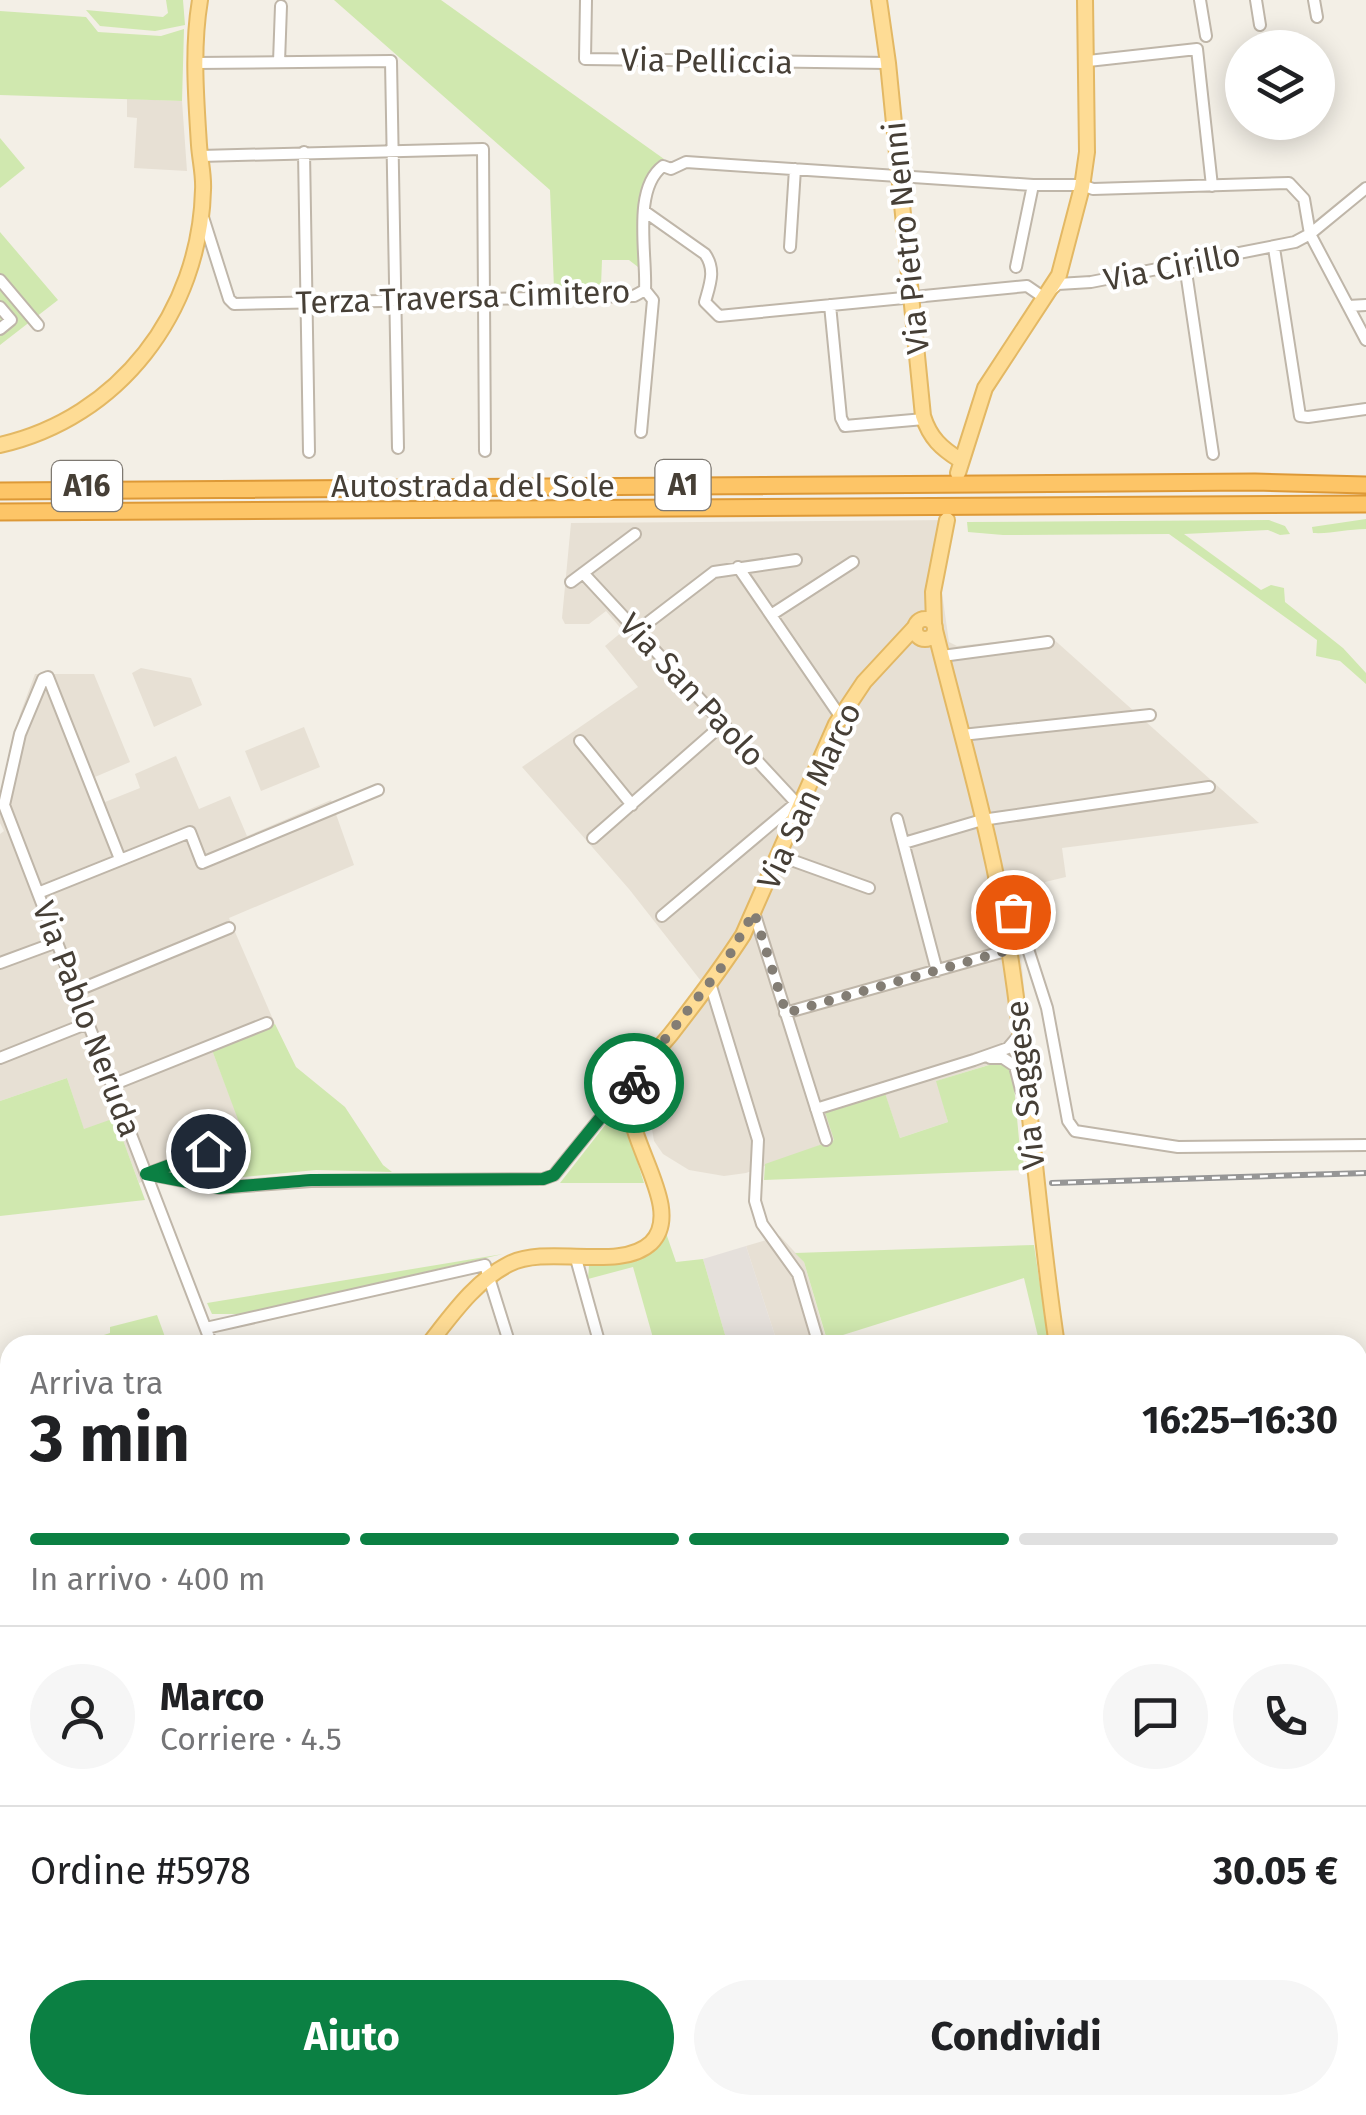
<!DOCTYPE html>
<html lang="it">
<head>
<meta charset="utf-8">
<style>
	:root { --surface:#fff; --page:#f6f6f6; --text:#202124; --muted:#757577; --line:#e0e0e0; --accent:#0b8043 }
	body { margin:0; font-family:"Fira Sans",sans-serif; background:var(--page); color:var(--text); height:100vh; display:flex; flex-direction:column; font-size:38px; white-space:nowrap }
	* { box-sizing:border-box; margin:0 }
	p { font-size:32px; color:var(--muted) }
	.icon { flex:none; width:55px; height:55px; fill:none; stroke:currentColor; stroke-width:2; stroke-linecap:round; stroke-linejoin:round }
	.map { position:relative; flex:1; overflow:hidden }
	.sheet { position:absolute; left:0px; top:1335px; width:1368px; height:780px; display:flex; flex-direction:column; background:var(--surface); border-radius:30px 30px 0 0; box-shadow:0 5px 25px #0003 }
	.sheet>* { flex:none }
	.buttons { position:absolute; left:1225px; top:30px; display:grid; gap:20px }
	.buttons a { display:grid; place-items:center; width:110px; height:110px; border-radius:50%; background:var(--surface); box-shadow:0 5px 25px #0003; font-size:50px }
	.pin { position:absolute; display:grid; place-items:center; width:85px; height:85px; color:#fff; margin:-42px; border:5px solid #fff; border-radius:50%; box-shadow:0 2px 10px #0007 }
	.courier { position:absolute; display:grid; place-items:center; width:100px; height:100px; margin:-50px; border:8px solid #0b8043; border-radius:50%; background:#fff; color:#222; box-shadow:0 2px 12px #0007 }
	.headline em { font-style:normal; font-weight:700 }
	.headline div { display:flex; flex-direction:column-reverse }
	.headline { display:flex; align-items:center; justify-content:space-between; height:170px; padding:0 30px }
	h1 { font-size:65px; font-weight:700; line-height:75px }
	.bar { display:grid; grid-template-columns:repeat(4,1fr); gap:15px 10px; align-content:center; height:120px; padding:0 30px }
	.bar i { height:12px; border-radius:8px; background:var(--line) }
	.bar .on { background:var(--accent) }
	.bar p { grid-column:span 4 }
	.line { display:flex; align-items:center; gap:25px; padding:0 30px; border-top:2px solid var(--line) }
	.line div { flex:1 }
	.round { display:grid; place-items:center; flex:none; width:105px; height:105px; border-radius:52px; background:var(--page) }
	.action { display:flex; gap:20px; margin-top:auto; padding:20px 30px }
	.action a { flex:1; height:115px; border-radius:60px; background:var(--accent); color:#fff; font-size:40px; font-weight:700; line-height:115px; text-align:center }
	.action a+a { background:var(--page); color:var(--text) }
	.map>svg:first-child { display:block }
</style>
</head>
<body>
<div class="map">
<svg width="1366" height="2115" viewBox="0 0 1366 2115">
	<rect width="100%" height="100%" fill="#f3efe6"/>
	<!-- residential -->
	<path fill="#e7e0d4" d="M127 99 182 101 187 171 134 168 137 118 127 117Z
		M954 520 941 586 949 642 957 646 1050 636 1259 823 1062 848 1066 877 1045 882 1051 916 1039 934 1020 945 1030 1052 937 1081 948 1122 900 1138 885 1094 834 1140 746 1173 724 1176 689 1170 663 1154 654 1141 646 1095 649 1076 636 1064 702 985 701 981 629 889 522 767 638 687 605 646 623 631 606 611 589 624H565L562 618 571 523Z
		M141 668 191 678 202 705 154 727 132 673Z
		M35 674H94L130 762 95 777 105 802 140 788 135 774 176 756 199 809 230 796 247 836 331 800 354 865 229 918 275 1024 212 1050 247 1141 139 1183 115 1119 84 1130 67 1078 0 1101V834L4 831 0 823V794L20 714Z
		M304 727 320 767 261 791 245 751Z
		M780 1236 804 1262 828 1345H778L746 1246Z
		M10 1830V1898L0 1887V1841Z"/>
	<!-- industrial -->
	<path fill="#e5e0db" d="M746 1246 778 1345H728L703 1259Z"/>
	<!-- green -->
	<path fill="#d0e8af" d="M166 0H183L185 25 155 31 100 26 86 10 163 17 168 13Z
		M334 0H441L664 159 653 170 639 244 638 267 629 260H602L601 286 554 288 550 190Z
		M0 11 86 17 98 32 161 36 184 29 182 101 0 95Z
		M0 138 25 168 0 188Z
		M0 232 58 300 0 345Z
		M1366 519V529C1347 529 1332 534 1313 533L1312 527Z
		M1269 520 1285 526 1290 534 1280 535 1268 530 1184 534 1261 590 1271 585 1284 588 1285 602 1343 648 1366 673V684L1340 661 1316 656 1317 640 1169 534 1003 535 968 532 967 522Z
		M275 1024 296 1067 345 1107 383 1165 392 1172 316 1170 223 1179 171 1172 246 1141 212 1050Z
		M999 1062 1011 1069 1013 1075 1020 1150 1026 1170 764 1180 765 1164 834 1140 825 1112 885 1093 900 1138 948 1122 936 1081Z
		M67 1078 84 1129 115 1118 145 1200 0 1216V1101Z
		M620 1106 644 1183H560Z
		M666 1233 676 1262 703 1259 728 1345H655L633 1267 588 1279 589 1265C621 1254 646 1271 666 1233Z
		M1034 1245 1049 1345H1040L1024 1278 827 1340 804 1262 795 1253Z
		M503 1254 242 1314H212L207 1303Z
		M157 1315 168 1345H73L110 1333V1327Z
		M1358 1595 1366 1638V1679L1358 1684Z
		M230 2105H415L417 2115H239Z"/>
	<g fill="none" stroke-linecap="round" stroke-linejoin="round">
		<!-- minor casing -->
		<g stroke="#bfb6a9" stroke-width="14">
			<path id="minor" d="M586 0 585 59 888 63
				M1200 0 1206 36
				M1256 0 1260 25
				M1314 0 1317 17
				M1088 61 1197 49 1212 186
				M279 62 281 6
				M195 63 391 61 398 448
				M304 152 309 452
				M200 156 483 149 485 451
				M644 211 705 254C716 270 710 284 705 302L719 316 1027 286 1043 297 1058 284 1091 282 1295 242 1310 234 1366 188
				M202 214 229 299 234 304 634 296 645 290
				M790 247 795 169
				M1274 248 1300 416 1308 417 1366 409
				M1185 265 1213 454
				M1016 267 1033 185
				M0 280 38 325
				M645 290C647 255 632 189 663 166L671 169 686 162 1033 185H1082L1093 189 1289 183 1304 199 1310 234 1366 340
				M830 305 841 418 845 426 924 419
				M1348 306 1366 305
				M0 307 11 320 0 329
				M641 432 653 300 645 290
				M738 567 840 716
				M583 573 801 808
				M571 582 635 534
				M771 615 853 562
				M637 631 714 572 796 560
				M942 656 1048 642
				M962 735 1150 715
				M580 741 632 805
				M897 819 937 971
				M593 838 723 724
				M904 843 982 820 1209 787
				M780 856 869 888
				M120 859 48 677 43 679 20 734 4 805 212 1345
				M38 893 190 832 202 863 378 790
				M1003 909 1018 918 1047 1008 1068 1121 1075 1131 1178 1147 1366 1145
				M754 912 826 1140
				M662 916 796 803
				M0 963 57 942
				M710 983 758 1140 755 1201 762 1224 798 1274 819 1345
				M76 991 229 928
				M785 1013 1009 950
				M0 1058 88 1023
				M990 1058H1003L1015 1066 1021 1090
				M112 1085 267 1023
				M816 1109 974 1060 1008 1048 1019 1035
				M147 1174 219 1188 311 1181 543 1179 554 1175 614 1101 634 1085
				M147 1174 238 1139
				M575 1255 600 1345
				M206 1328 485 1265 510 1345
				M0 1520 10 1516
				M0 1736 10 1760
				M0 1890 10 1900
				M219 2105 228 2115"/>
		</g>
		<!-- major casing -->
		<g stroke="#e3b864" stroke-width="18">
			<path id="major" d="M879 0 888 63 923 416C930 438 941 448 960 460
				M0 445C119 418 200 312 203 190 204 175 200 160 199 145 196 97 192 48 200 0
				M958 473 985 388 1059 275 1082 187 1087 152 1085 0
				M915 629a10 10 0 1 1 20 0a10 10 0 1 1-20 0Z
				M934 623 933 592 947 520
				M935 630C958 723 986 817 1003 912 1028 1055 1035 1201 1057 1345
				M428 1345C451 1316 475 1281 509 1264 548 1244 620 1272 651 1243 684 1211 629 1145 631 1106 631 1099 632 1090 635 1083 642 1064 658 1050 671 1034 696 1002 721 969 743 935L836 724 864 682 915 627
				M0 1837 10 1826
				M1143 2105V2115"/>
		</g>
		<!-- highway casing -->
		<g stroke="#dd9937" stroke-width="19">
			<path id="highway" d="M0 491 1255 482 1366 485
				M0 512 1366 504"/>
		</g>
		<!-- minor -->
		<use href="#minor" stroke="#fff" stroke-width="10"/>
		<!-- major -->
		<use href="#major" stroke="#fedc95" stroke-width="14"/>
		<!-- highway -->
		<use href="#highway" stroke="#fdc567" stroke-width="15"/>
		<!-- rail casing -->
		<g stroke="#969696" stroke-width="6">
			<path id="rail" d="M1052 1183 1366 1173"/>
		</g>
		<!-- rail -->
		<use href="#rail" stroke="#fff" stroke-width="2.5" stroke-dasharray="8" stroke-linecap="butt"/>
	</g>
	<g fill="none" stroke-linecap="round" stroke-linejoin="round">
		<!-- done -->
		<path stroke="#837d74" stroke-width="10" stroke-dasharray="0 18" d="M634 1083 644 1066 725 963 754 912 786 1013 1009 950 1002 909 1013 912"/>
		<!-- route -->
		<path stroke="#0b8043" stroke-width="12" d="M208 1151 146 1174 219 1188 311 1180 543 1179 554 1175 614 1101 634 1083"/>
	</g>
	<g text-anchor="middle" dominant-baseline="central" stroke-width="8" stroke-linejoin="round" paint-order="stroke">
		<!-- shield labels -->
		<g fill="#fff" stroke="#7e7972" stroke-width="2.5">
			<rect x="655.5" y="460" width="55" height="50" rx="8"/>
			<rect x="52" y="461" width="70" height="50" rx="8"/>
		</g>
		<g font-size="30" font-weight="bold" fill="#463f36">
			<text x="683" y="485">A1</text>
			<text x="87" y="486">A16</text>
		</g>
		<!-- street labels -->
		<g font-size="32" fill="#463f36" stroke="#fff">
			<text transform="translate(707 61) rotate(1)">Via Pelliccia</text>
			<text transform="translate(906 238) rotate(-96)">Via Pietro Nenni</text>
			<text transform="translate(1172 267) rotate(-11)">Via Cirillo</text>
			<text transform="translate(463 297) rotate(-2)">Terza Traversa Cimitero</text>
			<text x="473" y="486">Autostrada del Sole</text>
			<text transform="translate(692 690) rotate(47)">Via San Paolo</text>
			<text transform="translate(809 796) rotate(-65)">Via San Marco</text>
			<text transform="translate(87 1019) rotate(69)">Via Pablo Neruda</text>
			<text transform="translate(1025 1085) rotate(-96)">Via Saggese</text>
		</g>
	</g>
</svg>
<div class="buttons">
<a><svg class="icon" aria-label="layers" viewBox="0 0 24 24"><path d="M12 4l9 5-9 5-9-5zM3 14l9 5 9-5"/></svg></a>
</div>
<div class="pin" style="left:1013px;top:912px;background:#ea580c"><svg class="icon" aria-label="bag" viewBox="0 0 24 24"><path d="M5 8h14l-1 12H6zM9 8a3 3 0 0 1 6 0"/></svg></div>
<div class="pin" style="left:208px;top:1151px;background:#1f2937"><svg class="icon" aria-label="home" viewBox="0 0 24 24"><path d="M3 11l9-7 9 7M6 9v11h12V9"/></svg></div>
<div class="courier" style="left:634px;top:1083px"><svg class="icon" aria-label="bike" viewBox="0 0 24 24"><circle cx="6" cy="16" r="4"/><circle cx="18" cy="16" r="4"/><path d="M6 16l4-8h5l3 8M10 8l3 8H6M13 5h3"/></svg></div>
<section class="sheet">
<div class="headline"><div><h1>3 min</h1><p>Arriva tra</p></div><em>16:25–16:30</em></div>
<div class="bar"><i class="on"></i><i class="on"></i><i class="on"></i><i></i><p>In arrivo · 400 m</p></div>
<div class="line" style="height:180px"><a class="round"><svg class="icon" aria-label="person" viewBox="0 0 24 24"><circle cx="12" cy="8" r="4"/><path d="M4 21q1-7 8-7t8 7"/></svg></a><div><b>Marco</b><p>Corriere · 4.5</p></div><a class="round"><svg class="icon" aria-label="chat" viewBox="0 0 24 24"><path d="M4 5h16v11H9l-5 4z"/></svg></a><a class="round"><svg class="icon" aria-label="phone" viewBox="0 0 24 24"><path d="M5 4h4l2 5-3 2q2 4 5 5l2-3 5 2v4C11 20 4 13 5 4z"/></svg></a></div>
<div class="line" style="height:130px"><div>Ordine #5978</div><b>30.05 €</b></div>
<div class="action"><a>Aiuto</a><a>Condividi</a></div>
</section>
</div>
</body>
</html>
